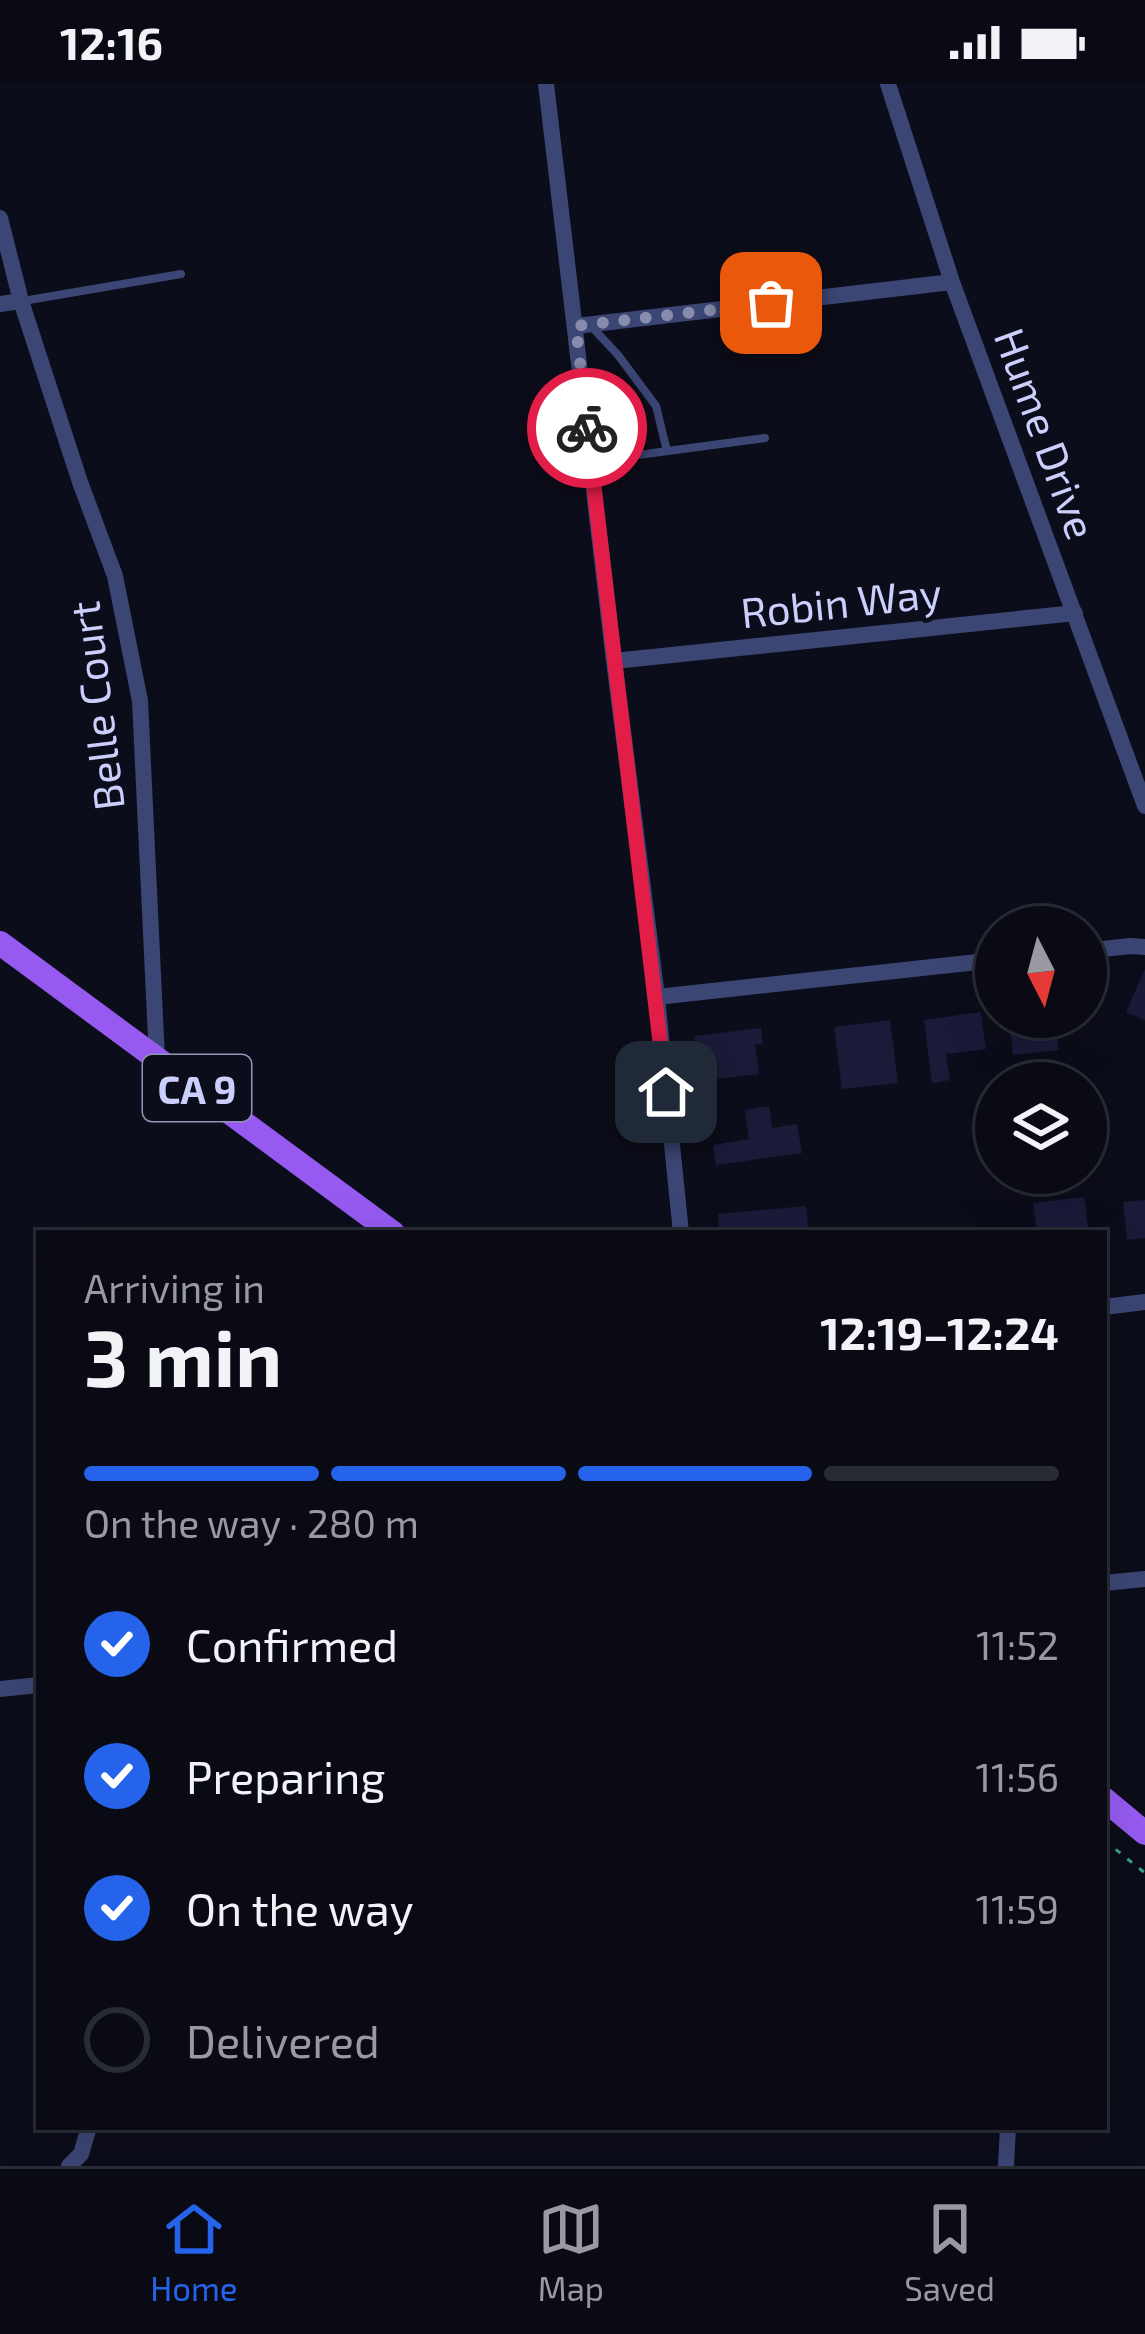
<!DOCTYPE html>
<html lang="en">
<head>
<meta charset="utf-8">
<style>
	:root { --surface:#090a14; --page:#12131d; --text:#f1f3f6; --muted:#999aa0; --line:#292b34; --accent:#2563eb }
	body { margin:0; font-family:"Exo 2",sans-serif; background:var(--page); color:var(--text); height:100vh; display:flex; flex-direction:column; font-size:45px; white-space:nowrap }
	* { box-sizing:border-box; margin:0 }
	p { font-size:39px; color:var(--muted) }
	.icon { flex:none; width:66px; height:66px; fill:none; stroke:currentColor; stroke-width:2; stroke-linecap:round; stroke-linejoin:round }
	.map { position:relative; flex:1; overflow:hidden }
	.panel { position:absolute; left:36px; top:1146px; width:1071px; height:900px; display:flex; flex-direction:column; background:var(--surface); border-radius:0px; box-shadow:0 12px 48px #0002,0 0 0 3px var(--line) }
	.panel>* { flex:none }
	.needle { width:78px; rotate:174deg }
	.buttons { position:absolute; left:975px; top:822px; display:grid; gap:24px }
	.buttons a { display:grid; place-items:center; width:132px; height:132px; border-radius:50%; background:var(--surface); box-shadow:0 12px 48px #0002,0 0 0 3px var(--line); font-size:60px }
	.pin { position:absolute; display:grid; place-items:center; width:102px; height:102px; color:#fff; margin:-51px; border-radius:24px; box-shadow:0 6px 18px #0006 }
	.courier { position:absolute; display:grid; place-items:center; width:120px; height:120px; margin:-60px; border:9px solid #e11d48; border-radius:50%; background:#fff; color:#222; box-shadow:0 3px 15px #0007 }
	.overview em { font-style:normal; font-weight:700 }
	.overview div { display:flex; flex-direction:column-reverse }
	.overview { display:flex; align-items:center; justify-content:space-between; height:204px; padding:0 48px }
	h1 { font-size:78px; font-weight:700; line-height:90px }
	.bar { display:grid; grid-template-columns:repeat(4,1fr); gap:18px 12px; align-content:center; height:144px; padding:0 48px }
	.bar i { height:15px; border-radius:9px; background:var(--line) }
	.bar .active { background:var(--accent) }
	.bar p { grid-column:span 4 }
	ol { padding:0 48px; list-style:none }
	li { display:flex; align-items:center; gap:36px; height:132px }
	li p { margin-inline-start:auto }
	li .icon { padding:12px; border-radius:50%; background:var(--accent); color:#fff; stroke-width:4 }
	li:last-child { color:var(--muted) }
	li i { width:66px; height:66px; border:6px solid var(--line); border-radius:50% }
	.status { display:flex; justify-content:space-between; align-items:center; height:84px; padding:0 60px; background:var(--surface); direction:ltr }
	.status svg { height:33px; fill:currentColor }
	.tab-bar { display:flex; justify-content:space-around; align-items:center; height:168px; border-top:3px solid var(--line); background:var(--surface); font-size:33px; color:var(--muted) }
	.tab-bar a { display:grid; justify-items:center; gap:6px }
	.tab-bar .active { color:var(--accent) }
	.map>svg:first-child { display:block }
</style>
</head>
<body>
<div class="status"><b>12:16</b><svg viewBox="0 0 49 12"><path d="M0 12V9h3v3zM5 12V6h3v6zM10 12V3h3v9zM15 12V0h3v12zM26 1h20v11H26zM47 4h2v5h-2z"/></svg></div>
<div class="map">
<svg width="1145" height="2082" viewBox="0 0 1145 2082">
	<rect width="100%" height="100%" fill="#0c0d1a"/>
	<!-- building -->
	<path fill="#1a1b39" d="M1145 885V936L1126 928Z
		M981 928 986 965 946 970 950 996 932 999 924 936Z
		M1009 933H1055L1059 966 1013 971Z
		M890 936 898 999 842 1005 834 943Z
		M761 944 763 960 755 961 759 990 710 996 707 969 697 971 694 952Z
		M769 1022 772 1044 797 1040 802 1069 716 1081 713 1061 749 1055 745 1026Z
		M1084 1113 1089 1149H1037L1033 1119Z
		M1145 1116V1154L1127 1156 1123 1118Z
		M806 1122 809 1149H719L718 1130Z"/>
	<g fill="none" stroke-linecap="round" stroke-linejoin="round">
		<!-- path -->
		<path stroke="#36a283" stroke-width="3" stroke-dasharray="6 9" stroke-linecap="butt" d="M1104 1756 1145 1789"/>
		<!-- service -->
		<path stroke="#3b4675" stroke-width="8" d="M23 217 181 190
			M590 241 618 271 656 322 667 367
			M593 377 765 354"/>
		<!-- minor -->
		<path stroke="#3b4675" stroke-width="16" d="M546 0 614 577 657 913 681 1149
			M888 0 952 198 1145 722
			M0 134 21 217 80 398 115 492 140 617 157 975
			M0 220 21 217
			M576 242 952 198
			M614 577 1075 529
			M1086 867 1130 862 1145 863
			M657 913 996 876
			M1104 1223 1145 1218
			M1104 1499 1145 1495
			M0 1605 39 1601
			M69 2082 81 2070 89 2043
			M1006 2082 1008 2043"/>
		<!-- primary -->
		<path stroke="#965af1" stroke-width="24" d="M0 859 393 1149
			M1104 1715 1145 1749"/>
	</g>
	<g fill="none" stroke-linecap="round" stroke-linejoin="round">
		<!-- done -->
		<path stroke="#888bac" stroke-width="12" stroke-dasharray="0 21.6" d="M587 344 576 242 771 219"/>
		<!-- route -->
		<path stroke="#e11d48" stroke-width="15" d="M587 344 666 1008"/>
	</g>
	<g text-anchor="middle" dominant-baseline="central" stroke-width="10" stroke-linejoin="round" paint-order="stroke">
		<!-- shield labels -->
		<rect fill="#0c0d1a" stroke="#9195b8" stroke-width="3" x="143" y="971" width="108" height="66" rx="9"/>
		<g font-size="39" font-weight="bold" fill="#cacffb">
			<text x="197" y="1004">CA 9</text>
		</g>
		<!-- street labels -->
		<g font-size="42" fill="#cacffb" stroke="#0c0d1a">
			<text transform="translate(1047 349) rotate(70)">Hume Drive</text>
			<text transform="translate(841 517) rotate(-6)">Robin Way</text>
			<text transform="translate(95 622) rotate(-97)">Belle Court</text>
		</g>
	</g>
</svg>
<div class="buttons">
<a><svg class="needle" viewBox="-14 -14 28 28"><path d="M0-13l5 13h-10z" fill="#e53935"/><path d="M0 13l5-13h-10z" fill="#999aa0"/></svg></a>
<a><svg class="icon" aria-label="layers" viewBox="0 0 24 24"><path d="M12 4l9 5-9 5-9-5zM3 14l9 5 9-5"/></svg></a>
</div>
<div class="pin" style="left:771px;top:219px;background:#ea580c"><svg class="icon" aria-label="bag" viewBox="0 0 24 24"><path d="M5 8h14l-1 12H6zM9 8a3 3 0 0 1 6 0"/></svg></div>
<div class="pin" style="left:666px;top:1008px;background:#1f2937"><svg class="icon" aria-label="home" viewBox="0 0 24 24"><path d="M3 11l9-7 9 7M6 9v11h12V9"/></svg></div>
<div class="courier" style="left:587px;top:344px"><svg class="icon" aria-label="bike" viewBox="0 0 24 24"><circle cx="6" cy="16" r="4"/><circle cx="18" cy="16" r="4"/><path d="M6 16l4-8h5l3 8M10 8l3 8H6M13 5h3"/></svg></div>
<section class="panel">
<div class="overview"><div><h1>3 min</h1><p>Arriving in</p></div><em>12:19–12:24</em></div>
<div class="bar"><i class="active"></i><i class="active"></i><i class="active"></i><i></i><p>On the way · 280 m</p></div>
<ol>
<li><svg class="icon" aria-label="check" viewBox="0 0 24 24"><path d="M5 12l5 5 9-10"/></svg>Confirmed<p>11:52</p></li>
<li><svg class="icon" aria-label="check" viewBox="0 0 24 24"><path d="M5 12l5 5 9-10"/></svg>Preparing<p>11:56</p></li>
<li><svg class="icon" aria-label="check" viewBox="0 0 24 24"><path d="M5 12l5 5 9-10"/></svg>On the way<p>11:59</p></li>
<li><i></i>Delivered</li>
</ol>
</section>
</div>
<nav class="tab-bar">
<a class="active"><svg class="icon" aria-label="home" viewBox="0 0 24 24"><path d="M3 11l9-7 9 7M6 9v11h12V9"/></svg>Home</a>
<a><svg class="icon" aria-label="map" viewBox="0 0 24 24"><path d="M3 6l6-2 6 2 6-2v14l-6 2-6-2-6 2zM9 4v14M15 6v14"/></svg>Map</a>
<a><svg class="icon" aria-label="saved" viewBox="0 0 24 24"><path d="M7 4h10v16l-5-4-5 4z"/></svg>Saved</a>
</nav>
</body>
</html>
